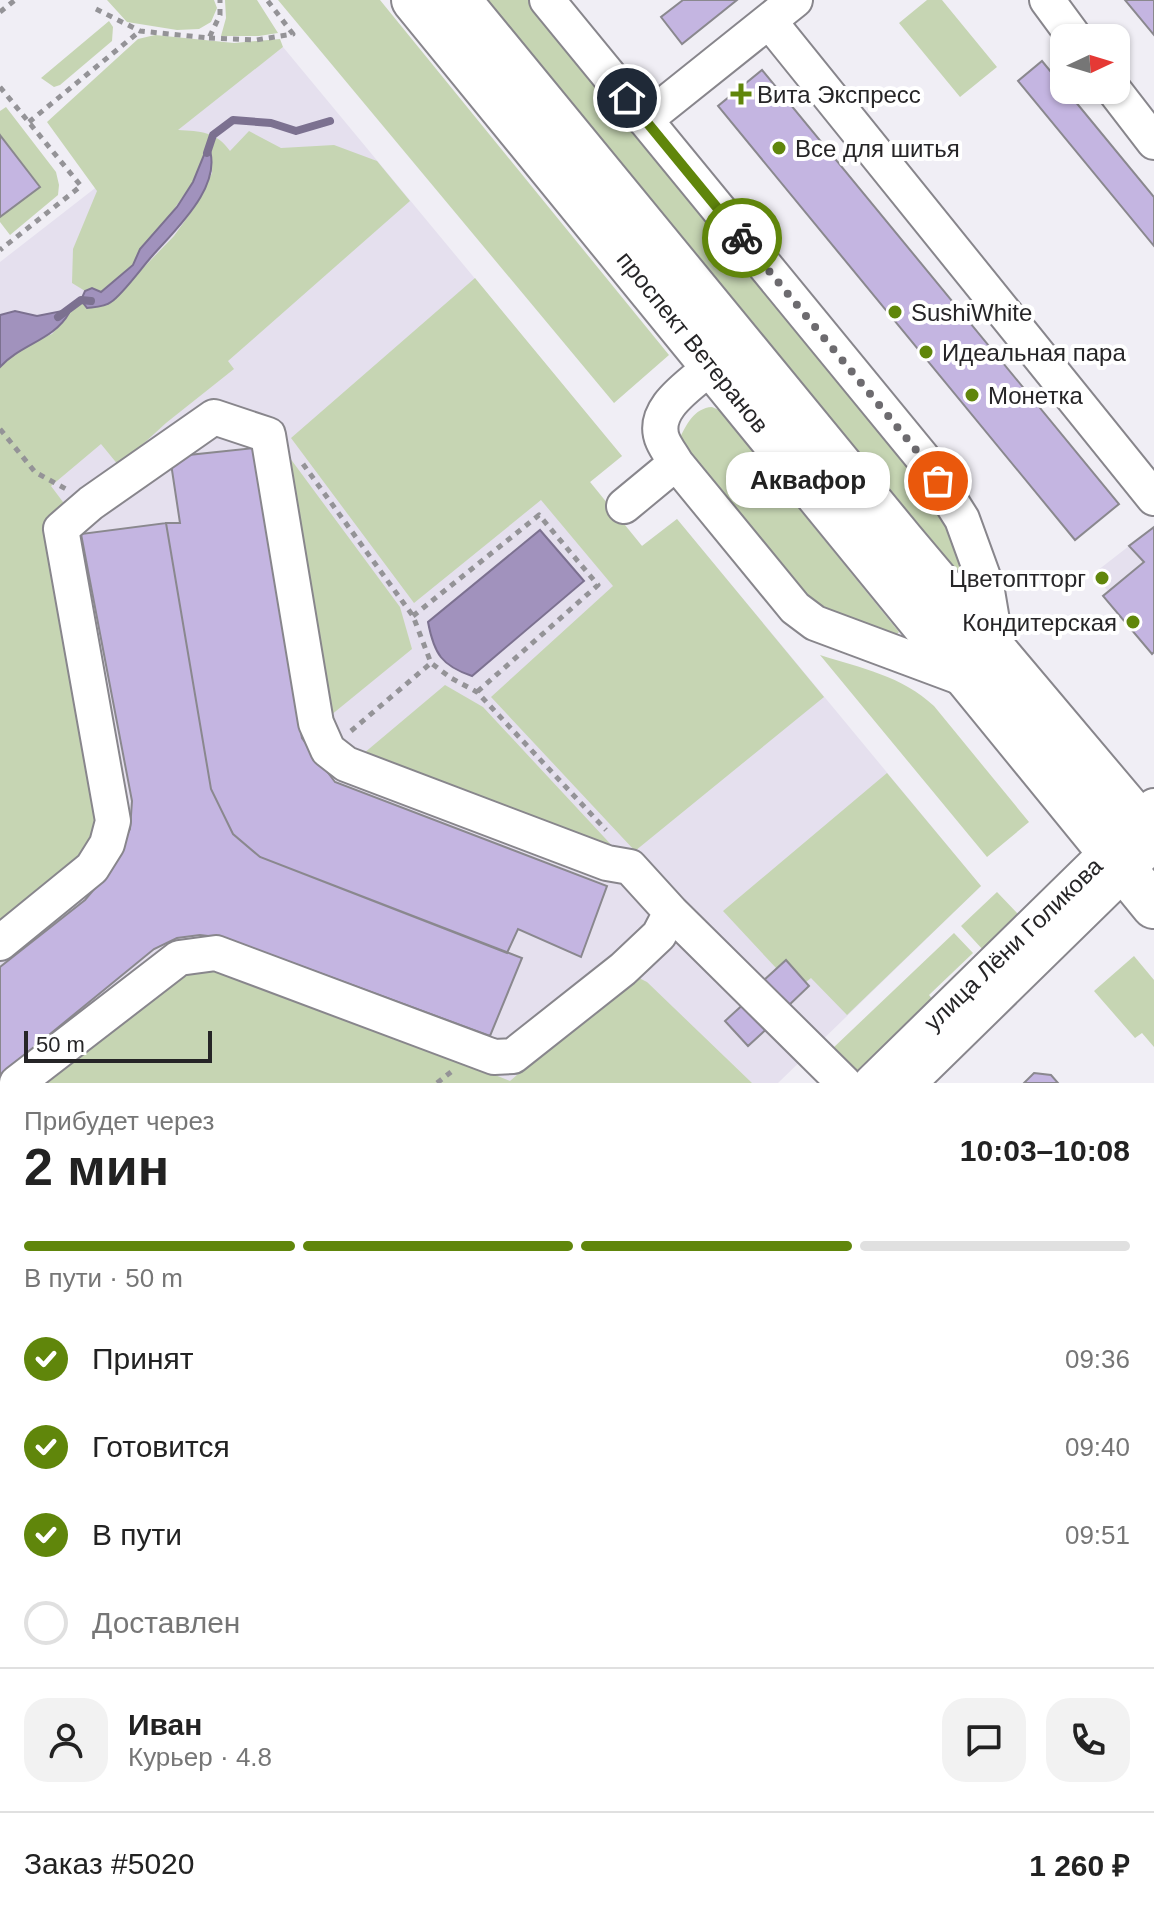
<!DOCTYPE html>
<html lang="ru">
<head>
<meta charset="utf-8">
<style>
	:root { --surface:#fff; --page:#f2f2f2; --text:#222; --muted:#767676; --line:#e0e0e0; --accent:#60860b }
	body { margin:0; font-family:Helvetica,sans-serif; background:var(--page); color:var(--text); height:100vh; display:flex; flex-direction:column; font-size:30px; white-space:nowrap }
	* { box-sizing:border-box; margin:0 }
	p { font-size:26px; color:var(--muted) }
	.icon { flex:none; width:44px; height:44px; fill:none; stroke:currentColor; stroke-width:2; stroke-linecap:round; stroke-linejoin:round }
	.map { position:relative; height:1083px; overflow:hidden }
	.panel { display:flex; flex-direction:column; background:var(--surface); flex:1 }
	.panel>* { flex:none }
	.needle { width:52px; rotate:86deg }
	.buttons { position:absolute; left:1050px; top:24px; display:grid; gap:16px }
	.buttons a { display:grid; place-items:center; width:80px; height:80px; border-radius:16px; background:var(--surface); box-shadow:0 2px 6px #0004; font-size:40px }
	.scale { position:absolute; left:24px; bottom:20px; width:188px; box-sizing:border-box; padding-left:8px; border:4px solid #262527; border-top:0; font-size:22px; line-height:28px; white-space:nowrap; color:#262527; -webkit-text-stroke:6px #fff; paint-order:stroke }
	.pin { position:absolute; display:grid; place-items:center; width:68px; height:68px; color:#fff; margin:-34px; border:4px solid #fff; border-radius:50%; box-shadow:0 2px 8px #0007 }
	.courier { position:absolute; display:grid; place-items:center; width:80px; height:80px; margin:-40px; border:6px solid #60860b; border-radius:50%; background:#fff; color:#222; box-shadow:0 2px 10px #0007 }
	.bubble { position:absolute; height:56px; border-radius:24px; background:var(--surface); box-shadow:0 2px 6px #0004; font-size:26px; font-weight:800; line-height:56px; text-align:center }
	.headline em { font-style:normal; font-weight:800 }
	.headline div { display:flex; flex-direction:column-reverse }
	.headline { display:flex; align-items:center; justify-content:space-between; height:136px; padding:0 24px }
	h1 { font-size:52px; font-weight:800; line-height:60px }
	.bar { display:grid; grid-template-columns:repeat(4,1fr); gap:12px 8px; align-content:center; height:96px; padding:0 24px }
	.bar i { height:10px; border-radius:6px; background:var(--line) }
	.bar .current { background:var(--accent) }
	.bar p { grid-column:span 4 }
	.line { display:flex; align-items:center; gap:20px; padding:0 24px; border-top:2px solid var(--line) }
	.line div { flex:1 }
	.round { display:grid; place-items:center; flex:none; width:84px; height:84px; border-radius:24px; background:var(--page) }
	ol { padding:0 24px; list-style:none }
	li { display:flex; align-items:center; gap:24px; height:88px }
	li p { margin-inline-start:auto }
	li .icon { padding:8px; border-radius:50%; background:var(--accent); color:#fff; stroke-width:4 }
	li:last-child { color:var(--muted) }
	li i { width:44px; height:44px; border:4px solid var(--line); border-radius:50% }
	.map>svg:first-child { display:block }
</style>
</head>
<body>
<div class="map">
<svg width="1154" height="1083" viewBox="0 0 1154 1083">
	<rect width="100%" height="100%" fill="#f0eef5"/>
	<!-- built -->
	<path fill="#e5e0ee" d="M283 47 622 456 590 482 642 546 677 519 981 886 778 1083H0V262L211 98 248 74Z
		M1129 546 1144 562 1108 591 1093 574Z"/>
	<!-- green -->
	<path fill="#c6d5b3" d="M107 0H214L217 8 211 22 199 29 177 30 127 22Z
		M225 0H257L278 33 259 36H221L226 18Z
		M278 0H380L669 355 614 403Z
		M476 0H530L913 468 947 526 969 591Z
		M927 0H942L997 67 960 97 899 23Z
		M109 21 113 27 112 41 60 85 54 87 41 78Z
		M155 35 234 43 280 39 283 47 178 130C200 131 217 132 230 151L249 131 281 148 334 145 377 161 410 201 228 361 234 369 166 423 119 466 101 444 51 486 66 506 104 822 98 843 0 931V367L11 355 30 343 52 334 69 314 67 310 81 300 87 308 120 292 174 236 194 208 212 173 208 152 193 182 165 222 140 249 133 265 101 293 92 288 85 291 72 283 73 249 97 191 47 122 138 39Z
		M6 107 56 172 59 185 58 195 10 235 0 222V217L40 186 0 135V111Z
		M475 278 622 456 590 482 642 546 677 519 824 697 635 851 491 697 613 586 541 500 414 603 291 438Z
		M712 407 719 410 899 632 893 639 802 600 679 440C686 425 694 408 712 407Z
		M284 450 400 607 412 649 325 720Z
		M820 655C861 668 902 676 934 706L1029 822 987 857Z
		M445 685 483 707 617 851 357 759Z
		M887 773 981 886 847 1015 811 978 806 982 786 961 777 969 723 911Z
		M997 892 1021 917 984 951 961 926Z
		M954 933 973 953 929 995 933 1000 858 1075 832 1049Z
		M1134 956 1154 980V1047L1142 1033 1135 1038 1094 991Z
		M223 966 510 1081 633 975 647 982 752 1083H47L183 971Z"/>
	<!-- water -->
	<path fill="#a192bd" stroke="#7c7190" stroke-width="2" d="M208 145C225 184 177 228 153 255 142 267 123 294 111 302 105 307 95 307 87 308L81 300 85 291 92 288 101 292 133 265 140 249 177 207 193 182Z
		M67 310 69 313C54 340 21 344 0 367V315L15 311 37 316Z
		M540 530 584 581 472 676C442 666 434 654 428 622Z"/>
	<g fill="none" stroke-linecap="round" stroke-linejoin="round">
		<!-- stream -->
		<path stroke="#7c7190" stroke-width="8" d="M207 153 213 135 233 120 271 123 296 131 330 121
			M58 317 81 300 91 301"/>
	</g>
	<!-- building -->
	<path fill="#c4b5e1" stroke="#8a888e" stroke-width="2" d="M683 0H737L682 44 661 17Z
		M1125 0H1154V35Z
		M1042 61 1154 197V246L1018 81Z
		M762 70 1119 504 1075 540 718 106Z
		M0 135 40 187 0 217Z
		M254 448 302 738 335 782 607 886 581 957 518 929 507 953 260 857 233 834 211 789 166 523H180L170 457Z
		M166 523 211 789 233 834 260 857 522 958 490 1036 225 938 200 935 177 938 154 949 0 1075V967L85 900 107 874 130 829 132 801 81 534Z
		M1154 527V652L1152 654 1103 596 1144 562 1129 546Z
		M786 960 809 986 787 1007 763 981Z
		M748 1000 771 1025 748 1046 725 1021Z
		M1034 1073 1051 1075 1058 1083H1024Z"/>
	<g fill="none" stroke-linecap="round" stroke-linejoin="round">
		<!-- minor casing -->
		<g stroke="#88868c" stroke-width="38">
			<path id="minor" d="M547 0 926 462 962 519 986 585 998 656
				M1047 0 1075 38
				M769 21 1154 498
				M1114 90 1154 142
				M645 120 795 0
				M712 366C692 384 649 409 663 441 666 448 672 456 676 463L795 608 815 623 968 680
				M624 506 676 463
				M0 943 92 868 107 844 113 821 61 529 91 503 214 417 268 435 316 723 328 750 346 764 607 863 630 867 671 912 844 1083
				M17 1083 179 958 216 953 494 1057 513 1056 623 969 659 935 671 912
				M871 1083 1154 806
				M909 1083 1143 854"/>
		</g>
		<!-- major casing -->
		<g stroke="#88868c" stroke-width="48">
			<path id="major" d="M414 0 1154 906
				M458 0 902 541 1154 840"/>
		</g>
		<!-- path -->
		<path stroke="#949397" stroke-width="5" stroke-dasharray="6 6" stroke-linecap="butt" d="M96 9 140 31 209 38 220 15V0
			M0 12 15 0
			M209 38 256 40 293 34 267 0
			M0 87 81 186 0 250
			M29 122 140 31
			M0 429 35 472 66 489
			M303 464 413 616 431 663 451 678 477 692 606 830
			M413 616 539 515 598 585 477 692
			M351 731 431 663
			M437 1083 451 1072"/>
		<!-- minor -->
		<use href="#minor" stroke="#fff" stroke-width="34"/>
		<!-- major -->
		<use href="#major" stroke="#fff" stroke-width="44"/>
	</g>
	<g fill="none" stroke-linecap="round" stroke-linejoin="round">
		<!-- done -->
		<path stroke="#6d6b6f" stroke-width="8" stroke-dasharray="0 14.4" d="M742 238 926 462 938 481"/>
		<!-- route -->
		<path stroke="#60860b" stroke-width="10" d="M627 98 742 238"/>
	</g>
	<!-- markers -->
	<g fill="#60860b" stroke="#fff" stroke-width="3">
		<path d="M737 82h8v8h8v8h-8v8h-8v-8h-8v-8h8z"/>
		<circle cx="779" cy="148" r="8"/>
		<circle cx="895" cy="312" r="8"/>
		<circle cx="926" cy="352" r="8"/>
		<circle cx="972" cy="395" r="8"/>
		<circle cx="1102" cy="578" r="8"/>
		<circle cx="1133" cy="622" r="8"/>
	</g>
	<g text-anchor="middle" dominant-baseline="central" stroke-width="8" stroke-linejoin="round" paint-order="stroke">
		<!-- poi labels -->
		<g font-size="24" fill="#262527" stroke="#fff" text-anchor="start">
			<text x="757" y="94">Вита Экспресс</text>
			<text x="795" y="148">Все для шитья</text>
			<text x="911" y="312">SushiWhite</text>
			<text x="942" y="352">Идеальная пара</text>
			<text x="988" y="395">Монетка</text>
			<text x="1086" y="578" text-anchor="end">Цветоптторг</text>
			<text x="1117" y="622" text-anchor="end">Кондитерская</text>
		</g>
		<!-- street labels -->
		<g font-size="24" fill="#262527" stroke="#fff">
			<text transform="translate(693 342) rotate(51)">проспект Ветеранов</text>
			<text transform="translate(1013 944) rotate(-44)">улица Лёни Голикова</text>
		</g>
	</g>
</svg>
<div class="buttons">
<a><svg class="needle" viewBox="-14 -14 28 28"><path d="M0-13l5 13h-10z" fill="#e53935"/><path d="M0 13l5-13h-10z" fill="#767676"/></svg></a>
</div>
<div class="scale">50 m</div>
<div class="pin" style="left:938px;top:481px;background:#ea580c"><svg class="icon" aria-label="bag" viewBox="0 0 24 24"><path d="M5 8h14l-1 12H6zM9 8a3 3 0 0 1 6 0"/></svg></div>
<div class="pin" style="left:627px;top:98px;background:#1f2937"><svg class="icon" aria-label="home" viewBox="0 0 24 24"><path d="M3 11l9-7 9 7M6 9v11h12V9"/></svg></div>
<div class="courier" style="left:742px;top:238px"><svg class="icon" aria-label="bike" viewBox="0 0 24 24"><circle cx="6" cy="16" r="4"/><circle cx="18" cy="16" r="4"/><path d="M6 16l4-8h5l3 8M10 8l3 8H6M13 5h3"/></svg></div>
<div class="bubble" style="left:726px;top:452px;width:164px">Аквафор</div>
</div>
<section class="panel">
<div class="headline"><div><h1>2 мин</h1><p>Прибудет через</p></div><em>10:03–10:08</em></div>
<div class="bar"><i class="current"></i><i class="current"></i><i class="current"></i><i></i><p>В пути · 50 m</p></div>
<ol>
<li><svg class="icon" aria-label="check" viewBox="0 0 24 24"><path d="M5 12l5 5 9-10"/></svg>Принят<p>09:36</p></li>
<li><svg class="icon" aria-label="check" viewBox="0 0 24 24"><path d="M5 12l5 5 9-10"/></svg>Готовится<p>09:40</p></li>
<li><svg class="icon" aria-label="check" viewBox="0 0 24 24"><path d="M5 12l5 5 9-10"/></svg>В пути<p>09:51</p></li>
<li><i></i>Доставлен</li>
</ol>
<div class="line" style="height:144px"><a class="round"><svg class="icon" aria-label="person" viewBox="0 0 24 24"><circle cx="12" cy="8" r="4"/><path d="M4 21q1-7 8-7t8 7"/></svg></a><div><b>Иван</b><p>Курьер · 4.8</p></div><a class="round"><svg class="icon" aria-label="chat" viewBox="0 0 24 24"><path d="M4 5h16v11H9l-5 4z"/></svg></a><a class="round"><svg class="icon" aria-label="phone" viewBox="0 0 24 24"><path d="M5 4h4l2 5-3 2q2 4 5 5l2-3 5 2v4C11 20 4 13 5 4z"/></svg></a></div>
<div class="line" style="height:104px"><div>Заказ #5020</div><b>1 260 ₽</b></div>
</section>
</body>
</html>
